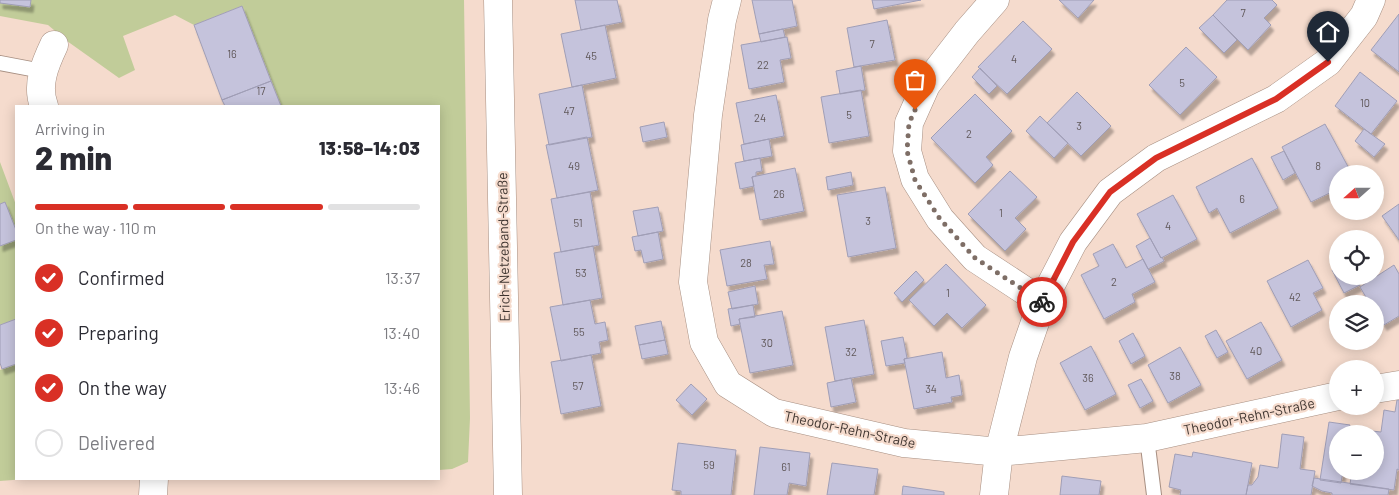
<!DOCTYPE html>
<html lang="en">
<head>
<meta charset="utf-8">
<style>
	:root { --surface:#fff; --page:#f7f7f7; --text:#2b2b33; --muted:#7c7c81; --line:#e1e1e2; --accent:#d93025 }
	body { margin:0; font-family:Barlow,sans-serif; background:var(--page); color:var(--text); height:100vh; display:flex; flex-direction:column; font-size:19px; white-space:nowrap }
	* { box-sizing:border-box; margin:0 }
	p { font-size:16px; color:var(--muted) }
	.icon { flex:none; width:28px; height:28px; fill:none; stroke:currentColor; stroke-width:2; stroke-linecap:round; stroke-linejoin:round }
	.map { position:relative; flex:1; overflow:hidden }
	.details { position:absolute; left:15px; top:105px; width:425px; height:375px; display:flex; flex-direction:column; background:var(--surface); border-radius:0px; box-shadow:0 2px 12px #0003 }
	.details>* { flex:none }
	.needle { width:32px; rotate:249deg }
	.buttons { position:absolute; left:1329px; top:165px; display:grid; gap:10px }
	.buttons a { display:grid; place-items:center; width:55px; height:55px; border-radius:50%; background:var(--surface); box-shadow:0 2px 12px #0003; font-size:25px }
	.pin { position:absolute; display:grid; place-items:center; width:42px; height:42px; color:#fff; margin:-51px -21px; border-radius:50% 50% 50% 0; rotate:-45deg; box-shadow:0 0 5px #0007 }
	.pin .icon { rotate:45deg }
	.courier { position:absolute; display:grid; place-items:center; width:50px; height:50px; margin:-25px; border:4px solid #d93025; border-radius:50%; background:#fff; color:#222; box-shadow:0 1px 6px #0007 }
	.headline em { font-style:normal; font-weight:800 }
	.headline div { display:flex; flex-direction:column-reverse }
	.headline { display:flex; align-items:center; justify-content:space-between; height:85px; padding:0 20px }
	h1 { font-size:32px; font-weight:800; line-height:38px }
	.bar { display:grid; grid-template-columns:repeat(4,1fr); gap:8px 5px; align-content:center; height:60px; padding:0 20px }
	.bar i { height:6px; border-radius:4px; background:var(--line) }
	.bar .current { background:var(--accent) }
	.bar p { grid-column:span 4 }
	ol { padding:0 20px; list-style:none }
	li { display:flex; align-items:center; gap:15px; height:55px }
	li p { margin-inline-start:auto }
	li .icon { padding:5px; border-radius:50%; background:var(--accent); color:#fff; stroke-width:4 }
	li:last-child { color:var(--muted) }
	li i { width:28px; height:28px; border:2px solid var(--line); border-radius:50% }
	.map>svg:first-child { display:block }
</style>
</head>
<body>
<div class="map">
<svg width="1399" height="495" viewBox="0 0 1399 495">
	<defs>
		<filter id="shadow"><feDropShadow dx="3" dy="5.5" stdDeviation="1" flood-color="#0004"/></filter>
	</defs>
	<rect width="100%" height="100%" fill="#f5dbcd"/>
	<!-- green -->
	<path fill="#c1cc99" d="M0 0H464L470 418 468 462 452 469 439 470V106H281L242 6 194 25 175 15 123 36 135 70 119 78 67 41 48 25 0 16Z
		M0 162 16 205V230L5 202 0 204Z
		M16 240V319L0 325V246Z
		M16 364V479H26L0 481V370Z"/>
	<!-- building -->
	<path fill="#c5c3dc" stroke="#a09eb6" filter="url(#shadow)" d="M0 0H31L30 7 0 3Z
		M575 0H617L622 22 581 30Z
		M752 0H792L797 26 759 34Z
		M872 0H921L874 9Z
		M1059 0H1094L1078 18Z
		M1227 0H1272L1277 5 1264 18 1271 25 1248 50 1213 15Z
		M242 6 271 81 222 100 194 25Z
		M1399 14V72L1371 50Z
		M1213 15 1237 40 1224 53 1199 28Z
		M887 20 895 60 854 67 847 28Z
		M1023 21 1052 49 1007 94 978 67Z
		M605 25 616 78 572 87 561 34Z
		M783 29 785 37 761 42 759 34Z
		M787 37 791 58 780 60 784 82 749 89 741 45Z
		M1186 47 1217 77 1180 115 1149 85Z
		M861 66 865 90 840 94 836 71Z
		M980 68 997 86 989 94 972 77Z
		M1360 72 1397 101 1371 134 1335 106Z
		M271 81 281 106H225L222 100Z
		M582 85 592 137 549 145 539 94Z
		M861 90 869 136 829 143 821 97Z
		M1077 92 1111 126 1081 156 1047 123Z
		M975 94 1012 131 986 157 993 165 975 183 931 138Z
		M776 95 784 136 744 144 736 103Z
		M1040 116 1068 143 1054 158 1026 131Z
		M664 122 667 137 643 142 640 127Z
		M1325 124 1352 174H1338V189L1311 202 1282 147Z
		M1364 129 1385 144 1374 157 1355 141Z
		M587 137 598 190 557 198 546 145Z
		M769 139 772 156 744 161 741 145Z
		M1284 151 1295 173 1283 180 1271 157Z
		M760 158 762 171 756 172V176L752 177 754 186 740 189 735 163Z
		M1252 158 1278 208 1230 233 1217 208 1209 213 1196 187Z
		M795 168 804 211 760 220 752 177Z
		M1010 171 1037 197 1015 218 1026 229 1005 251 968 214Z
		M851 172 853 185 828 190 826 177Z
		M885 187 896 248 848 257 837 195Z
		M590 192 599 245 561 252 551 199Z
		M1173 195 1197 239 1161 258 1137 214Z
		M5 202 16 230V240L0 246V204Z
		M1399 204V240L1382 216Z
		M658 207 663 231 638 236 633 211Z
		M658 232 663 259 644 263 641 250 635 251 632 237Z
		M1150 238 1161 258 1162 257 1164 261 1148 269 1136 246Z
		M770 241 774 264 764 265 767 279 727 286 720 250Z
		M1113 244 1126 268 1143 259 1155 282 1132 294 1135 302 1104 319 1081 275 1099 266 1093 254Z
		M593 246 602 298 563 305 554 253Z
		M1308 260 1323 288 1313 293 1322 310 1291 327 1267 281Z
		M946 264 986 305 962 328 947 313 934 326 909 300Z
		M1394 265 1399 274V316L1384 325 1375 311V304H1370L1360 287Z
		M1338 267V276H1355L1360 285 1344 293 1332 270Z
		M916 271 924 280 902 302 894 293Z
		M755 286 758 304 732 309 728 292Z
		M590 300 595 324 605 322 608 340 599 342 601 353 561 361 550 307Z
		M753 305 755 317 739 319 740 324 731 326 728 309Z
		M782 311 793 365 750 373 739 319Z
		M16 319V364L2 369 0 363V325Z
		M864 320 874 374 835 381 825 327Z
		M661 321 665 340 639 345 635 326Z
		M1261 322 1282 360 1247 379 1226 341Z
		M1216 330 1228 352 1217 358 1205 336Z
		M1133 333 1145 356 1131 364 1119 341Z
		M903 337 907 358 904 359 905 363 886 366 881 341Z
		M665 340 668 354 642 359 639 345Z
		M1091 346 1116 394 1085 410 1060 363Z
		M1180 347 1201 385 1168 403 1148 365Z
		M942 352 946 378 959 375 962 395 951 397 952 402 914 409 904 359Z
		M591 355 601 406 561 414 551 362Z
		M851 378 856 402 831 407 827 383Z
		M1141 379 1153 401 1140 408 1128 385Z
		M691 384 707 399 692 415 676 400Z
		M1397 400H1399V470L1397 469 1394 490 1350 484 1352 471H1375V434H1362L1363 430 1381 432 1384 410 1395 412Z
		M1329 422 1350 425 1349 434H1338V471H1343L1341 483 1320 480Z
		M1282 434 1304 437 1300 469 1315 471 1311 495H1246L1248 485H1252L1258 477 1260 465 1278 468Z
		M678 443 736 450 731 495H681V491L672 490Z
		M760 447 810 453 806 486 789 483 787 495H754Z
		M1193 452 1252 463 1246 495H1180L1181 490 1169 487 1175 454 1192 457Z
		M832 463 878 469 874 495H827Z
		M1062 476 1101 481 1099 495H1060Z
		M1314 478 1389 489 1388 495H1332V493L1322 491 1312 486Z
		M903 486 944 492V495H902Z"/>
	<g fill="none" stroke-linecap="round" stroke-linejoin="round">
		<!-- service casing -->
		<g stroke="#a78f82" stroke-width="16">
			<path id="service" d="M0 63 42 71
				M1147 438 1154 495"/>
		</g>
		<!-- minor casing -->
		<g stroke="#a78f82" stroke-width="29">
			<path id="minor" d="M727 0 722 20 708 115 693 282 704 342 728 384 774 413 904 443 999 452 1147 438 1338 396
				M995 0 967 32 926 85 909 123 907 151 915 179 940 219 975 258 1042 302
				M44 106C36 85 45 64 54 45
				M1375 389 1399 385
				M153 495 154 479
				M994 495 999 452 1023 357 1042 302 1073 242 1110 192 1156 158 1276 99 1328 62 1364 16 1371 0"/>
		</g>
		<!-- tertiary casing -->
		<g stroke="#a78f82" stroke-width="29">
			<path id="tertiary" d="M498 0 508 495"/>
		</g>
		<!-- service -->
		<use href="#service" stroke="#fff" stroke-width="14"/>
		<!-- minor -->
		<use href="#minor" stroke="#fff" stroke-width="28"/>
		<!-- tertiary -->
		<use href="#tertiary" stroke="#fff" stroke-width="28"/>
	</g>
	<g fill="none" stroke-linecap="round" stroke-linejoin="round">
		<!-- done -->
		<path stroke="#7e6e66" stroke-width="5" stroke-dasharray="0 9" d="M915 110 909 123 907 151 915 180 940 219 975 258 1042 302"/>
		<!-- route -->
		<path stroke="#d93025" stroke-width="6" d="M1042 302 1073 242 1110 192 1156 158 1276 99 1328 62"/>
	</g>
	<g text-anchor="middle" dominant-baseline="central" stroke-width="4.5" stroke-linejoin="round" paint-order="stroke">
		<!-- number labels -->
		<g font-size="11" fill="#60585a">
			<text x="1243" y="12">7</text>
			<text x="872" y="43">7</text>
			<text x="232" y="53">16</text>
			<text x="591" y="55">45</text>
			<text x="1014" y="58">4</text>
			<text x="763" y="64">22</text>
			<text x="1182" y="82">5</text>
			<text x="261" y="90">17</text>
			<text x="1365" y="102">10</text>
			<text x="569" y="110">47</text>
			<text x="849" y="114">5</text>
			<text x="760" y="117">24</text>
			<text x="1079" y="125">3</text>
			<text x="969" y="133">2</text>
			<text x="574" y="165">49</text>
			<text x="1318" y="165">8</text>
			<text x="779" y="193">26</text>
			<text x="1242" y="198">6</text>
			<text x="1001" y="212">1</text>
			<text x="868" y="220">3</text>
			<text x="578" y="222">51</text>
			<text x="1168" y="225">4</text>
			<text x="746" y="262">28</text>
			<text x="581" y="272">53</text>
			<text x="1114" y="281">2</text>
			<text x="948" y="292">1</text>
			<text x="1295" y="296">42</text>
			<text x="579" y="331">55</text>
			<text x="767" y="342">30</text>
			<text x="1256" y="350">40</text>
			<text x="851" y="351">32</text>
			<text x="1175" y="375">38</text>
			<text x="1088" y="377">36</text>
			<text x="578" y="385">57</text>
			<text x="931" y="388">34</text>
			<text x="709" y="464">59</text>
			<text x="786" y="466">61</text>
		</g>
		<!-- street labels -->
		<g font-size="14" fill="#3e342f" stroke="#f5dbcd">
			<text transform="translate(503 247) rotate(-91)">Erich-Netzeband-Straße</text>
			<text transform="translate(1249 416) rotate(-12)">Theodor-Rehn-Straße</text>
			<text transform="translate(850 429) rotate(12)">Theodor-Rehn-Straße</text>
		</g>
	</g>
</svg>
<div class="buttons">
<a><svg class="needle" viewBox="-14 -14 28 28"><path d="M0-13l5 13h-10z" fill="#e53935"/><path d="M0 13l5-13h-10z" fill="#7c7c81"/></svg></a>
<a><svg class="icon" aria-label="locate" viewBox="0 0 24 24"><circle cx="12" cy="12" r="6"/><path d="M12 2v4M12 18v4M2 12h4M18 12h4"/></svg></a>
<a><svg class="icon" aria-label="layers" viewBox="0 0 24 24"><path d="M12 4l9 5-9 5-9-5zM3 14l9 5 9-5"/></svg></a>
<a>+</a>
<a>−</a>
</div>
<div class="pin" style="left:915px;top:110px;background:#ea580c"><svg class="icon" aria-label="bag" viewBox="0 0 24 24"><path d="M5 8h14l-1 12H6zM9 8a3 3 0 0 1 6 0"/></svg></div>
<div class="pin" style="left:1328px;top:62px;background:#1f2937"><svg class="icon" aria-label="home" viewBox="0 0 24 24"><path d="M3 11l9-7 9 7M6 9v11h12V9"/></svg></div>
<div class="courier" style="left:1042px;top:302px"><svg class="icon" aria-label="bike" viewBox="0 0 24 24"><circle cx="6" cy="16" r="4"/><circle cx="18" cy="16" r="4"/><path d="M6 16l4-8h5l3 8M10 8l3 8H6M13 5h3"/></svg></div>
<section class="details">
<div class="headline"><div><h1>2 min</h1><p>Arriving in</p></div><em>13:58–14:03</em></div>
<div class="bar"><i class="current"></i><i class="current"></i><i class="current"></i><i></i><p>On the way · 110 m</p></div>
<ol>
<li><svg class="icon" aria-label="check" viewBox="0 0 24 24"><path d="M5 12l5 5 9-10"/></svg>Confirmed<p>13:37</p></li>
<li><svg class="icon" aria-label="check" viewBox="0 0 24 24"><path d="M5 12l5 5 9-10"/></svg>Preparing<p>13:40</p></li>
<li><svg class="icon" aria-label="check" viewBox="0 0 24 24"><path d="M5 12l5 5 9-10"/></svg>On the way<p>13:46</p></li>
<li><i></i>Delivered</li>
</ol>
</section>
</div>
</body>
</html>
